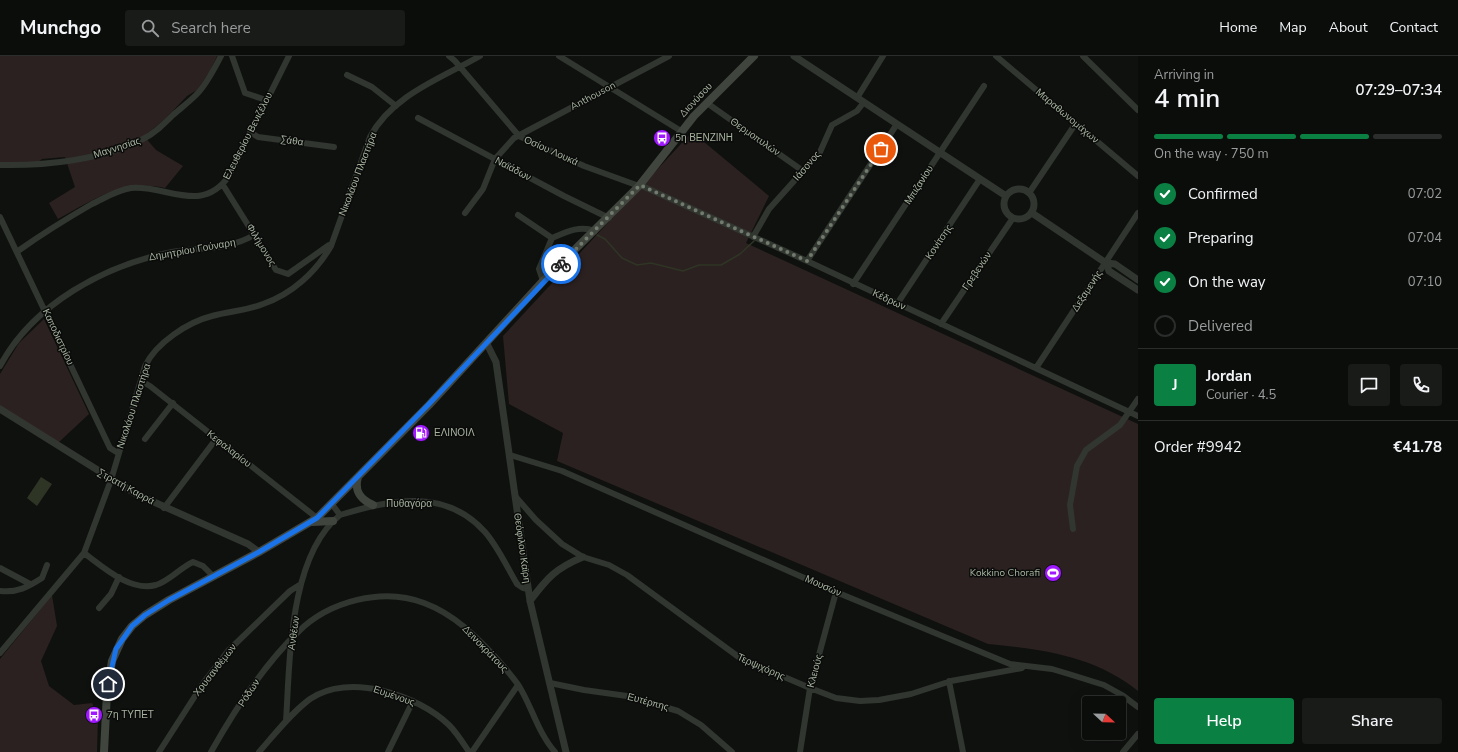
<!DOCTYPE html>
<html lang="en">
<head>
<meta charset="utf-8">
<style>
	:root { --surface:#0b0d0b; --page:#191b19; --text:#f1f3f6; --muted:#9a9c9d; --line:#2b2d2c; --accent:#0b8043 }
	body { margin:0; font-family:"Nunito Sans",sans-serif; background:var(--page); color:var(--text); height:100vh; display:flex; flex-direction:column; font-size:15px; white-space:nowrap }
	* { box-sizing:border-box; margin:0 }
	p { font-size:13px; color:var(--muted) }
	.icon { flex:none; width:22px; height:22px; fill:none; stroke:currentColor; stroke-width:2; stroke-linecap:round; stroke-linejoin:round }
	.map { position:relative; flex:1; overflow:hidden }
	.side { display:flex; flex-direction:column; background:var(--surface); width:320px }
	.side>* { flex:none }
	.needle { width:26px; rotate:112deg }
	.tools { position:absolute; left:1082px; top:640px; display:grid; gap:8px }
	.tools a { display:grid; place-items:center; width:44px; height:44px; border-radius:4px; background:var(--surface); box-shadow:0 4px 16px #0002,0 0 0 1px var(--line); font-size:20px }
	.pin { position:absolute; display:grid; place-items:center; width:34px; height:34px; color:#fff; margin:-17px; border:2px solid #fff; border-radius:50%; box-shadow:0 1px 4px #0007 }
	.courier { position:absolute; display:grid; place-items:center; width:40px; height:40px; margin:-20px; border:3px solid #1a73e8; border-radius:50%; background:#fff; color:#222; box-shadow:0 1px 5px #0007 }
	.headline em { font-style:normal; font-weight:600 }
	.headline div { display:flex; flex-direction:column-reverse }
	.headline { display:flex; align-items:center; justify-content:space-between; height:68px; padding:0 16px }
	h1 { font-size:26px; font-weight:600; line-height:30px }
	.bar { display:grid; grid-template-columns:repeat(4,1fr); gap:6px 4px; align-content:center; height:48px; padding:0 16px }
	.bar i { height:5px; border-radius:3px; background:var(--line) }
	.bar .on { background:var(--accent) }
	.bar p { grid-column:span 4 }
	.line { display:flex; align-items:center; gap:10px; padding:0 16px; border-top:1px solid var(--line) }
	.line div { flex:1 }
	.round { display:grid; place-items:center; flex:none; width:42px; height:42px; border-radius:4px; background:var(--page) }
	ol { padding:0 16px; list-style:none }
	li { display:flex; align-items:center; gap:12px; height:44px }
	li p { margin-inline-start:auto }
	li .icon { padding:4px; border-radius:50%; background:var(--accent); color:#fff; stroke-width:4 }
	li:last-child { color:var(--muted) }
	li i { width:22px; height:22px; border:2px solid var(--line); border-radius:50% }
	.action { display:flex; gap:8px; margin-top:auto; padding:8px 16px }
	.action a { flex:1; height:46px; border-radius:4px; background:var(--accent); color:#fff; font-size:16px; font-weight:600; line-height:46px; text-align:center }
	.action a+a { background:var(--page); color:var(--text) }
	header { display:flex; align-items:center; gap:24px; box-sizing:border-box; height:56px; padding:0 20px; background:var(--surface); border-bottom:1px solid var(--line) }
	header strong { font-size:19px }
	nav { display:flex; gap:22px; margin-inline-start:auto; font-size:14px }
	.search { width:280px; height:36px; background:var(--page); display:flex; align-items:center; gap:10px; box-sizing:border-box; padding:0 14px; border-radius:4px; color:var(--muted); font-size:15px }
	main { display:flex; flex:1; min-height:0 }
	.map>svg:first-child { display:block }
</style>
</head>
<body>
<header>
<strong>Munchgo</strong>
<div class="search"><svg class="icon" aria-label="search" viewBox="0 0 24 24"><circle cx="10" cy="10" r="6"/><path d="M15 15l6 6"/></svg>Search here</div>
<nav><a>Home</a><a>Map</a><a>About</a><a>Contact</a></nav>
</header>
<main>
<div class="map">
<svg width="1138" height="696" viewBox="0 0 1138 696">
	<rect width="100%" height="100%" fill="#0f110f"/>
	<!-- green -->
	<path fill="#2b2120" d="M0 0H217L210 15 197 34 187 40 164 64 144 80 156 94 183 110 165 132C123 123 93 144 58 163L49 147 75 131 65 101 42 103 37 107 0 106Z
		M692 76 769 140 746 187 1138 368V635C1095 600 1042 593 988 588L557 405 563 377 509 348 503 280Z
		M44 263 89 358 58 387 0 350V318L19 287Z
		M52 539 57 570 41 605 49 630 74 649 92 647 98 661 97 696H0V603Z"/>
	<!-- water -->
	<path fill="#2f3525" d="M41 421 52 428 37 450 27 442Z"/>
	<g fill="none" stroke-linecap="round" stroke-linejoin="round">
		<!-- stream -->
		<path stroke="#2f3525" stroke-width="1.5" d="M597 179 605 183 622 202 637 209 651 207 683 215 699 209H721L740 198 754 185"/>
		<!-- minor -->
		<path stroke="#313630" stroke-width="6" d="M232 0 245 37 266 44
			M449 0 455 5 519 80 584 110 639 130
			M559 0 681 75
			M996 0 1138 120
			M1083 0 1138 54
			M347 19 372 31 396 50
			M857 42 883 0
			M707 47 803 115
			M418 62 564 140 609 162
			M250 76 258 81 334 91
			M0 109C45 110 102 104 143 83 155 77 164 68 173 59 181 52 189 46 196 39 207 28 214 13 221 0
			M223 129 276 214 288 218 329 189 331 190
			M640 129 807 205 1138 360
			M1029 137 1076 67
			M465 157 483 133 495 103 514 82 669 0
			M518 159 552 182
			M0 161 110 392 118 397
			M753 181 769 153 820 96 832 69 857 55 864 46
			M18 195C42 178 66 163 92 148 105 142 117 134 131 132 168 129 201 159 229 120L289 0
			M807 205 897 68
			M543 225 539 213 552 182C566 176 580 169 595 175
			M853 228 984 30
			M897 248 980 123
			M941 268 1013 162
			M0 310C33 248 105 209 172 196 200 191 229 194 254 179
			M1036 312 1138 157
			M141 325 150 330 317 462
			M145 383 173 347
			M510 399 562 415 836 536 1010 608 1052 613 1072 619 1104 629 1122 639 1138 651
			M515 440 536 464 562 488 583 501 609 509 627 519 740 602 810 632 836 642 860 645 879 644 911 638 951 625 1022 612
			M331 447 340 459
			M164 452 216 383
			M1073 473 1070 449 1077 410 1086 394 1120 369 1138 343
			M84 497C103 511 130 536 156 529 169 525 180 512 193 506L203 510 213 520
			M0 512 30 528
			M0 535C17 537 28 531 42 522L47 509
			M99 552 111 538 119 521
			M0 597 84 497 111 424 145 310C156 287 188 266 212 260 229 255 246 255 263 248 292 238 316 216 331 190L370 81C392 39 442 22 480 0
			M949 625 963 696
			M550 627 584 634 627 640 678 655 701 669 732 696
			M286 665C290 604 289 500 340 459 390 444 445 431 485 476 498 491 507 511 517 528L523 532 528 533
			M159 696 204 626 228 595 290 535 301 528
			M211 696C234 655 264 609 298 576 329 545 383 531 424 547 454 558 477 581 498 604 505 612 513 621 519 630 532 651 538 677 555 696
			M259 696C275 678 291 657 310 643 349 616 418 639 449 669 457 677 463 687 469 696
			M388 696 413 645
			M472 696 518 629
			M800 696 810 632 836 536
			M1123 696 1138 678"/>
		<!-- tertiary -->
		<path stroke="#313630" stroke-width="7" d="M794 0 1006 140
			M1004 148a15 15 0 1 1 30 0a15 15 0 1 1-30 0Z
			M1032 157 1106 207
			M1138 224 1115 208 1106 207 1109 215 1138 234
			M487 288 496 306 530 545 566 696
			M0 353 136 438 248 488 259 496
			M530 545C547 522 556 512 583 501"/>
		<!-- secondary -->
		<path stroke="#40463e" stroke-width="8" d="M358 421C354 435 360 443 373 449
			M312 466 333 465
			M104 696 107 636 112 605 122 583 132 570 145 559 169 544 259 496 317 462 429 349 543 225 639 130 694 60 754 0"/>
	</g>
	<g fill="none" stroke-linecap="round" stroke-linejoin="round">
		<!-- done -->
		<path stroke="#717a6c" stroke-width="4" stroke-dasharray="0 7.2" d="M561 208 640 129 807 205 881 93"/>
		<!-- route -->
		<path stroke="#1a73e8" stroke-width="5" d="M108 628 116 593 132 570 145 559 169 544 259 496 317 462 429 348 561 208"/>
	</g>
	<!-- icons -->
	<defs>
		<g id="bus-disc" transform="scale(0.9)"><circle r="9.5" fill="#a018ff" stroke="#0a0b0a"/><path d="M-5-6H5V4H4V6H2V4H-2V6H-4V4H-5ZM-3.5-4V0h7V-4ZM-3.5 1.2v1.5H-2V1.2ZM2 1.2v1.5H3.5V1.2Z" fill="#fff"/></g>
		<g id="fuel-disc" transform="scale(0.9)"><circle r="9.5" fill="#a018ff" stroke="#0a0b0a"/><path d="M-5.5-6h7V0h2V4h1.3V-2.5L3-4.5l.8-.8L6-3V5H2.5V1h-1V6h-7ZM-4.2-4.7v3.2H.2V-4.7Z" fill="#fff"/></g>
		<g id="stadium-disc" transform="scale(0.9)"><circle r="9.5" fill="#a018ff" stroke="#0a0b0a"/><path d="M0-5a6.5 5 0 1 0 0 10a6.5 5 0 1 0 0-10ZM-3.5-1.8h7v3.6h-7Z" fill="#fff"/></g>
	</defs>
	<g fill-rule="evenodd">
		<use href="#bus-disc" x="662" y="82"/>
		<use href="#fuel-disc" x="421" y="377"/>
		<use href="#stadium-disc" x="1053" y="517"/>
		<use href="#bus-disc" x="94" y="659"/>
	</g>
	<g text-anchor="middle" dominant-baseline="central" stroke-width="3" stroke-linejoin="round" paint-order="stroke">
		<!-- street labels -->
		<g font-size="10" fill="#a6b39e" stroke="#0a0b0a">
			<text transform="translate(593 40) rotate(-28)">Anthouson</text>
			<text transform="translate(696 44) rotate(-47)">Διονύσου</text>
			<text transform="translate(1067 60) rotate(40)">Μαραθωνομάχων</text>
			<text transform="translate(248 80) rotate(-63)">Ελευθερίου Βενιζέλου</text>
			<text transform="translate(755 81) rotate(35)">Θερμοπυλών</text>
			<text transform="translate(292 85) rotate(8)">Σάθα</text>
			<text transform="translate(117 92) rotate(-18)">Μαγνησίας</text>
			<text transform="translate(551 95) rotate(24)">Οσίου Λουκά</text>
			<text transform="translate(807 110) rotate(-49)">Ιάσονος</text>
			<text transform="translate(513 113) rotate(28)">Ναϊάδων</text>
			<text transform="translate(358 118) rotate(-69)">Νικολάου Πλαστήρα</text>
			<text transform="translate(919 129) rotate(-57)">Μπιζανίου</text>
			<text transform="translate(939 186) rotate(-56)">Κονίτσης</text>
			<text transform="translate(261 189) rotate(59)">Φιλήμονος</text>
			<text transform="translate(192 194) rotate(-10)">Δημητρίου Γούναρη</text>
			<text transform="translate(977 215) rotate(-56)">Γρεβενών</text>
			<text transform="translate(1087 235) rotate(-57)">Δεξαμενής</text>
			<text transform="translate(889 244) rotate(25)">Κέδρων</text>
			<text transform="translate(58 281) rotate(65)">Καποδιστρίου</text>
			<text transform="translate(134 350) rotate(-72)">Νικολάου Πλαστήρα</text>
			<text transform="translate(229 393) rotate(38)">Κεφαλαρίου</text>
			<text transform="translate(126 431) rotate(29)">Στρατή Καρρά</text>
			<text x="409" y="448">Πυθαγόρα</text>
			<text transform="translate(522 492) rotate(82)">Θεόφιλου Καϊρη</text>
			<text transform="translate(823 530) rotate(24)">Μουσών</text>
			<text transform="translate(294 577) rotate(-82)">Ανθέων</text>
			<text transform="translate(485 593) rotate(46)">Δεινοκράτους</text>
			<text transform="translate(761 611) rotate(24)">Τερψιχόρης</text>
			<text transform="translate(215 614) rotate(-52)">Χρυσανθέμων</text>
			<text transform="translate(815 615) rotate(-75)">Κλειούς</text>
			<text transform="translate(249 637) rotate(-57)">Ρόδων</text>
			<text transform="translate(394 640) rotate(19)">Ευμένους</text>
			<text transform="translate(648 646) rotate(15)">Ευτέρπης</text>
		</g>
		<!-- poi labels -->
		<g font-size="10" fill="#a6b39e" stroke="#0a0b0a" text-anchor="start">
			<text x="675" y="82">5η ΒΕΝΖΙΝΗ</text>
			<text x="434" y="377">ΕΛΙΝΟΙΛ</text>
			<text x="1040" y="517" text-anchor="end">Kokkino Chorafi</text>
			<text x="107" y="659">7η ΤΥΠΕΤ</text>
		</g>
	</g>
</svg>
<div class="tools">
<a><svg class="needle" viewBox="-14 -14 28 28"><path d="M0-13l5 13h-10z" fill="#e53935"/><path d="M0 13l5-13h-10z" fill="#9a9c9d"/></svg></a>
</div>
<div class="pin" style="left:881px;top:93px;background:#ea580c"><svg class="icon" aria-label="bag" viewBox="0 0 24 24"><path d="M5 8h14l-1 12H6zM9 8a3 3 0 0 1 6 0"/></svg></div>
<div class="pin" style="left:108px;top:628px;background:#1f2937"><svg class="icon" aria-label="home" viewBox="0 0 24 24"><path d="M3 11l9-7 9 7M6 9v11h12V9"/></svg></div>
<div class="courier" style="left:561px;top:208px"><svg class="icon" aria-label="bike" viewBox="0 0 24 24"><circle cx="6" cy="16" r="4"/><circle cx="18" cy="16" r="4"/><path d="M6 16l4-8h5l3 8M10 8l3 8H6M13 5h3"/></svg></div>
</div>
<section class="side">
<div class="headline"><div><h1>4 min</h1><p>Arriving in</p></div><em>07:29–07:34</em></div>
<div class="bar"><i class="on"></i><i class="on"></i><i class="on"></i><i></i><p>On the way · 750 m</p></div>
<ol>
<li><svg class="icon" aria-label="check" viewBox="0 0 24 24"><path d="M5 12l5 5 9-10"/></svg>Confirmed<p>07:02</p></li>
<li><svg class="icon" aria-label="check" viewBox="0 0 24 24"><path d="M5 12l5 5 9-10"/></svg>Preparing<p>07:04</p></li>
<li><svg class="icon" aria-label="check" viewBox="0 0 24 24"><path d="M5 12l5 5 9-10"/></svg>On the way<p>07:10</p></li>
<li><i></i>Delivered</li>
</ol>
<div class="line" style="height:72px"><b class="round" style="background:var(--accent);color:#fff">J</b><div><b>Jordan</b><p>Courier · 4.5</p></div><a class="round"><svg class="icon" aria-label="chat" viewBox="0 0 24 24"><path d="M4 5h16v11H9l-5 4z"/></svg></a><a class="round"><svg class="icon" aria-label="phone" viewBox="0 0 24 24"><path d="M5 4h4l2 5-3 2q2 4 5 5l2-3 5 2v4C11 20 4 13 5 4z"/></svg></a></div>
<div class="line" style="height:52px"><div>Order #9942</div><b>€41.78</b></div>
<div class="action"><a>Help</a><a>Share</a></div>
</section>
</main>
</body>
</html>
